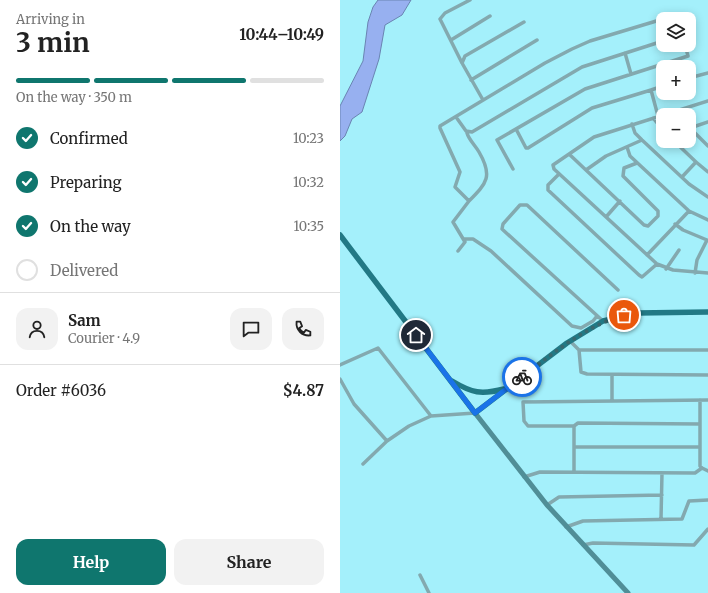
<!DOCTYPE html>
<html lang="en">
<head>
<meta charset="utf-8">
<style>
	:root { --surface:#fff; --page:#f2f2f2; --text:#222; --muted:#767676; --line:#e0e0e0; --accent:#0f766e }
	body { margin:0; font-family:Merriweather,serif; background:var(--page); color:var(--text); height:100vh; display:flex; flex-direction:column; font-size:15px; white-space:nowrap }
	* { box-sizing:border-box; margin:0 }
	p { font-size:13px; color:var(--muted) }
	.icon { flex:none; width:22px; height:22px; fill:none; stroke:currentColor; stroke-width:2; stroke-linecap:round; stroke-linejoin:round }
	.map { position:relative; flex:1; overflow:hidden }
	.drawer { display:flex; flex-direction:column; background:var(--surface); width:340px }
	.drawer>* { flex:none }
	.tools { position:absolute; left:316px; top:12px; display:grid; gap:8px }
	.tools a { display:grid; place-items:center; width:40px; height:40px; border-radius:8px; background:var(--surface); box-shadow:0 2px 10px #0003; font-size:20px }
	.pin { position:absolute; display:grid; place-items:center; width:34px; height:34px; color:#fff; margin:-17px; border:2px solid #fff; border-radius:50%; box-shadow:0 1px 4px #0007 }
	.courier { position:absolute; display:grid; place-items:center; width:40px; height:40px; margin:-20px; border:3px solid #1a73e8; border-radius:50%; background:#fff; color:#222; box-shadow:0 1px 5px #0007 }
	.headline em { font-style:normal; font-weight:700 }
	.headline div { display:flex; flex-direction:column-reverse }
	.headline { display:flex; align-items:center; justify-content:space-between; height:68px; padding:0 16px }
	h1 { font-size:26px; font-weight:700; line-height:30px }
	.bar { display:grid; grid-template-columns:repeat(4,1fr); gap:6px 4px; align-content:center; height:48px; padding:0 16px }
	.bar i { height:5px; border-radius:3px; background:var(--line) }
	.bar .active { background:var(--accent) }
	.bar p { grid-column:span 4 }
	.line { display:flex; align-items:center; gap:10px; padding:0 16px; border-top:1px solid var(--line) }
	.line div { flex:1 }
	.round { display:grid; place-items:center; flex:none; width:42px; height:42px; border-radius:12px; background:var(--page) }
	ol { padding:0 16px; list-style:none }
	li { display:flex; align-items:center; gap:12px; height:44px }
	li p { margin-inline-start:auto }
	li .icon { padding:4px; border-radius:50%; background:var(--accent); color:#fff; stroke-width:4 }
	li:last-child { color:var(--muted) }
	li i { width:22px; height:22px; border:2px solid var(--line); border-radius:50% }
	.cta { display:flex; gap:8px; margin-top:auto; padding:8px 16px }
	.cta a { flex:1; height:46px; border-radius:12px; background:var(--accent); color:#fff; font-size:16px; font-weight:700; line-height:46px; text-align:center }
	.cta a+a { background:var(--page); color:var(--text) }
	main { display:flex; flex:1; min-height:0 }
	.map>svg:first-child { display:block }
</style>
</head>
<body>
<main>
<section class="drawer">
<div class="headline"><div><h1>3 min</h1><p>Arriving in</p></div><em>10:44–10:49</em></div>
<div class="bar"><i class="active"></i><i class="active"></i><i class="active"></i><i></i><p>On the way · 350 m</p></div>
<ol>
<li><svg class="icon" aria-label="check" viewBox="0 0 24 24"><path d="M5 12l5 5 9-10"/></svg>Confirmed<p>10:23</p></li>
<li><svg class="icon" aria-label="check" viewBox="0 0 24 24"><path d="M5 12l5 5 9-10"/></svg>Preparing<p>10:32</p></li>
<li><svg class="icon" aria-label="check" viewBox="0 0 24 24"><path d="M5 12l5 5 9-10"/></svg>On the way<p>10:35</p></li>
<li><i></i>Delivered</li>
</ol>
<div class="line" style="height:72px"><a class="round"><svg class="icon" aria-label="person" viewBox="0 0 24 24"><circle cx="12" cy="8" r="4"/><path d="M4 21q1-7 8-7t8 7"/></svg></a><div><b>Sam</b><p>Courier · 4.9</p></div><a class="round"><svg class="icon" aria-label="chat" viewBox="0 0 24 24"><path d="M4 5h16v11H9l-5 4z"/></svg></a><a class="round"><svg class="icon" aria-label="phone" viewBox="0 0 24 24"><path d="M5 4h4l2 5-3 2q2 4 5 5l2-3 5 2v4C11 20 4 13 5 4z"/></svg></a></div>
<div class="line" style="height:52px"><div>Order #6036</div><b>$4.87</b></div>
<div class="cta"><a>Help</a><a>Share</a></div>
</section>
<div class="map">
<svg width="368" height="593" viewBox="0 0 368 593">
	<rect width="100%" height="100%" fill="#a4f0fb"/>
	<!-- water -->
	<path fill="#97b0f0" stroke="#6a84b2" d="M38 0H71L62 15 45 25 39 59 22 112 12 119 5 136 0 141V106L23 61 28 22 33 7Z"/>
	<g fill="none" stroke-linecap="round" stroke-linejoin="round">
		<!-- street -->
		<path stroke="#83a9af" stroke-width="3.5" d="M130 0 105 13 100 19 122 63 143 100
			M324 19 331 17
			M111 40 150 16
			M285 53 291 74
			M122 63 125 56 184 22
			M349 78 368 73
			M131 80 197 40
			M311 90 323 86
			M368 101 254 137 213 165 214 169 317 264 333 270 368 273
			M116 117 126 131 132 132 242 67 323 41
			M313 118 323 130
			M292 124 295 133 302 140 349 184 368 197
			M350 128 368 146
			M350 128 368 122
			M176 129 186 148H188L252 108 311 90 318 116
			M127 133C129 140 135 145 139 152 153 176 147 183 129 201
			M334 141 356 162
			M287 147 290 156 349 211 368 220
			M229 154 304 225 308 226 318 216V211L283 176 284 168 297 163
			M173 169 157 140 245 89 348 56 345 45
			M246 170 266 156 302 140
			M219 174 208 185V190L299 275 302 277 317 264
			M342 177 356 162 368 172
			M266 217 280 201
			M335 224 343 230 367 240 357 260 355 273
			M124 239H133L151 251 232 326 241 328 253 321 257 316
			M118 251 125 242 113 222 129 201 115 187 120 172 100 128V126L205 63 232 49 250 41 323 19
			M307 255 349 211
			M326 269 339 250
			M263 321 162 229 163 224 180 205H187L278 290
			M230 341 239 350 241 372 247 374 368 375
			M239 350H368
			M0 365 38 348 91 416
			M272 375V400
			M0 379 14 404 47 441
			M234 426H188L184 421 183 402 368 400
			M234 447H359
			M23 464 47 441 69 426 91 416 135 413
			M362 468 368 471
			M234 472V426L238 423 360 424
			M184 477 200 472 355 473 362 468 360 466V400
			M207 505 219 497 322 495
			M321 519 322 473
			M226 527 243 521 342 519 349 501 368 500
			M243 545 253 543 354 545 368 529
			M80 575 89 593"/>
		<!-- secondary -->
		<path stroke="#508e97" stroke-width="5" d="M135 413 207 505 288 593"/>
		<!-- primary -->
		<path stroke="#227985" stroke-width="5.5" d="M0 235 135 413 227 343 263 321 297 313 368 312
			M112 381C132 393 141 395 164 389"/>
	</g>
	<g fill="none" stroke-linecap="round" stroke-linejoin="round">
		<!-- done -->
		<path stroke="#39686f" stroke-width="4" stroke-dasharray="0 7.2" d="M182 377C215 352 244 327 284 315"/>
		<!-- route -->
		<path stroke="#1a73e8" stroke-width="5" d="M76 335 135 413 182 377"/>
	</g>
</svg>
<div class="tools">
<a><svg class="icon" aria-label="layers" viewBox="0 0 24 24"><path d="M12 4l9 5-9 5-9-5zM3 14l9 5 9-5"/></svg></a>
<a>+</a>
<a>−</a>
</div>
<div class="pin" style="left:284px;top:315px;background:#ea580c"><svg class="icon" aria-label="bag" viewBox="0 0 24 24"><path d="M5 8h14l-1 12H6zM9 8a3 3 0 0 1 6 0"/></svg></div>
<div class="pin" style="left:76px;top:335px;background:#1f2937"><svg class="icon" aria-label="home" viewBox="0 0 24 24"><path d="M3 11l9-7 9 7M6 9v11h12V9"/></svg></div>
<div class="courier" style="left:182px;top:377px"><svg class="icon" aria-label="bike" viewBox="0 0 24 24"><circle cx="6" cy="16" r="4"/><circle cx="18" cy="16" r="4"/><path d="M6 16l4-8h5l3 8M10 8l3 8H6M13 5h3"/></svg></div>
</div>
</main>
</body>
</html>
